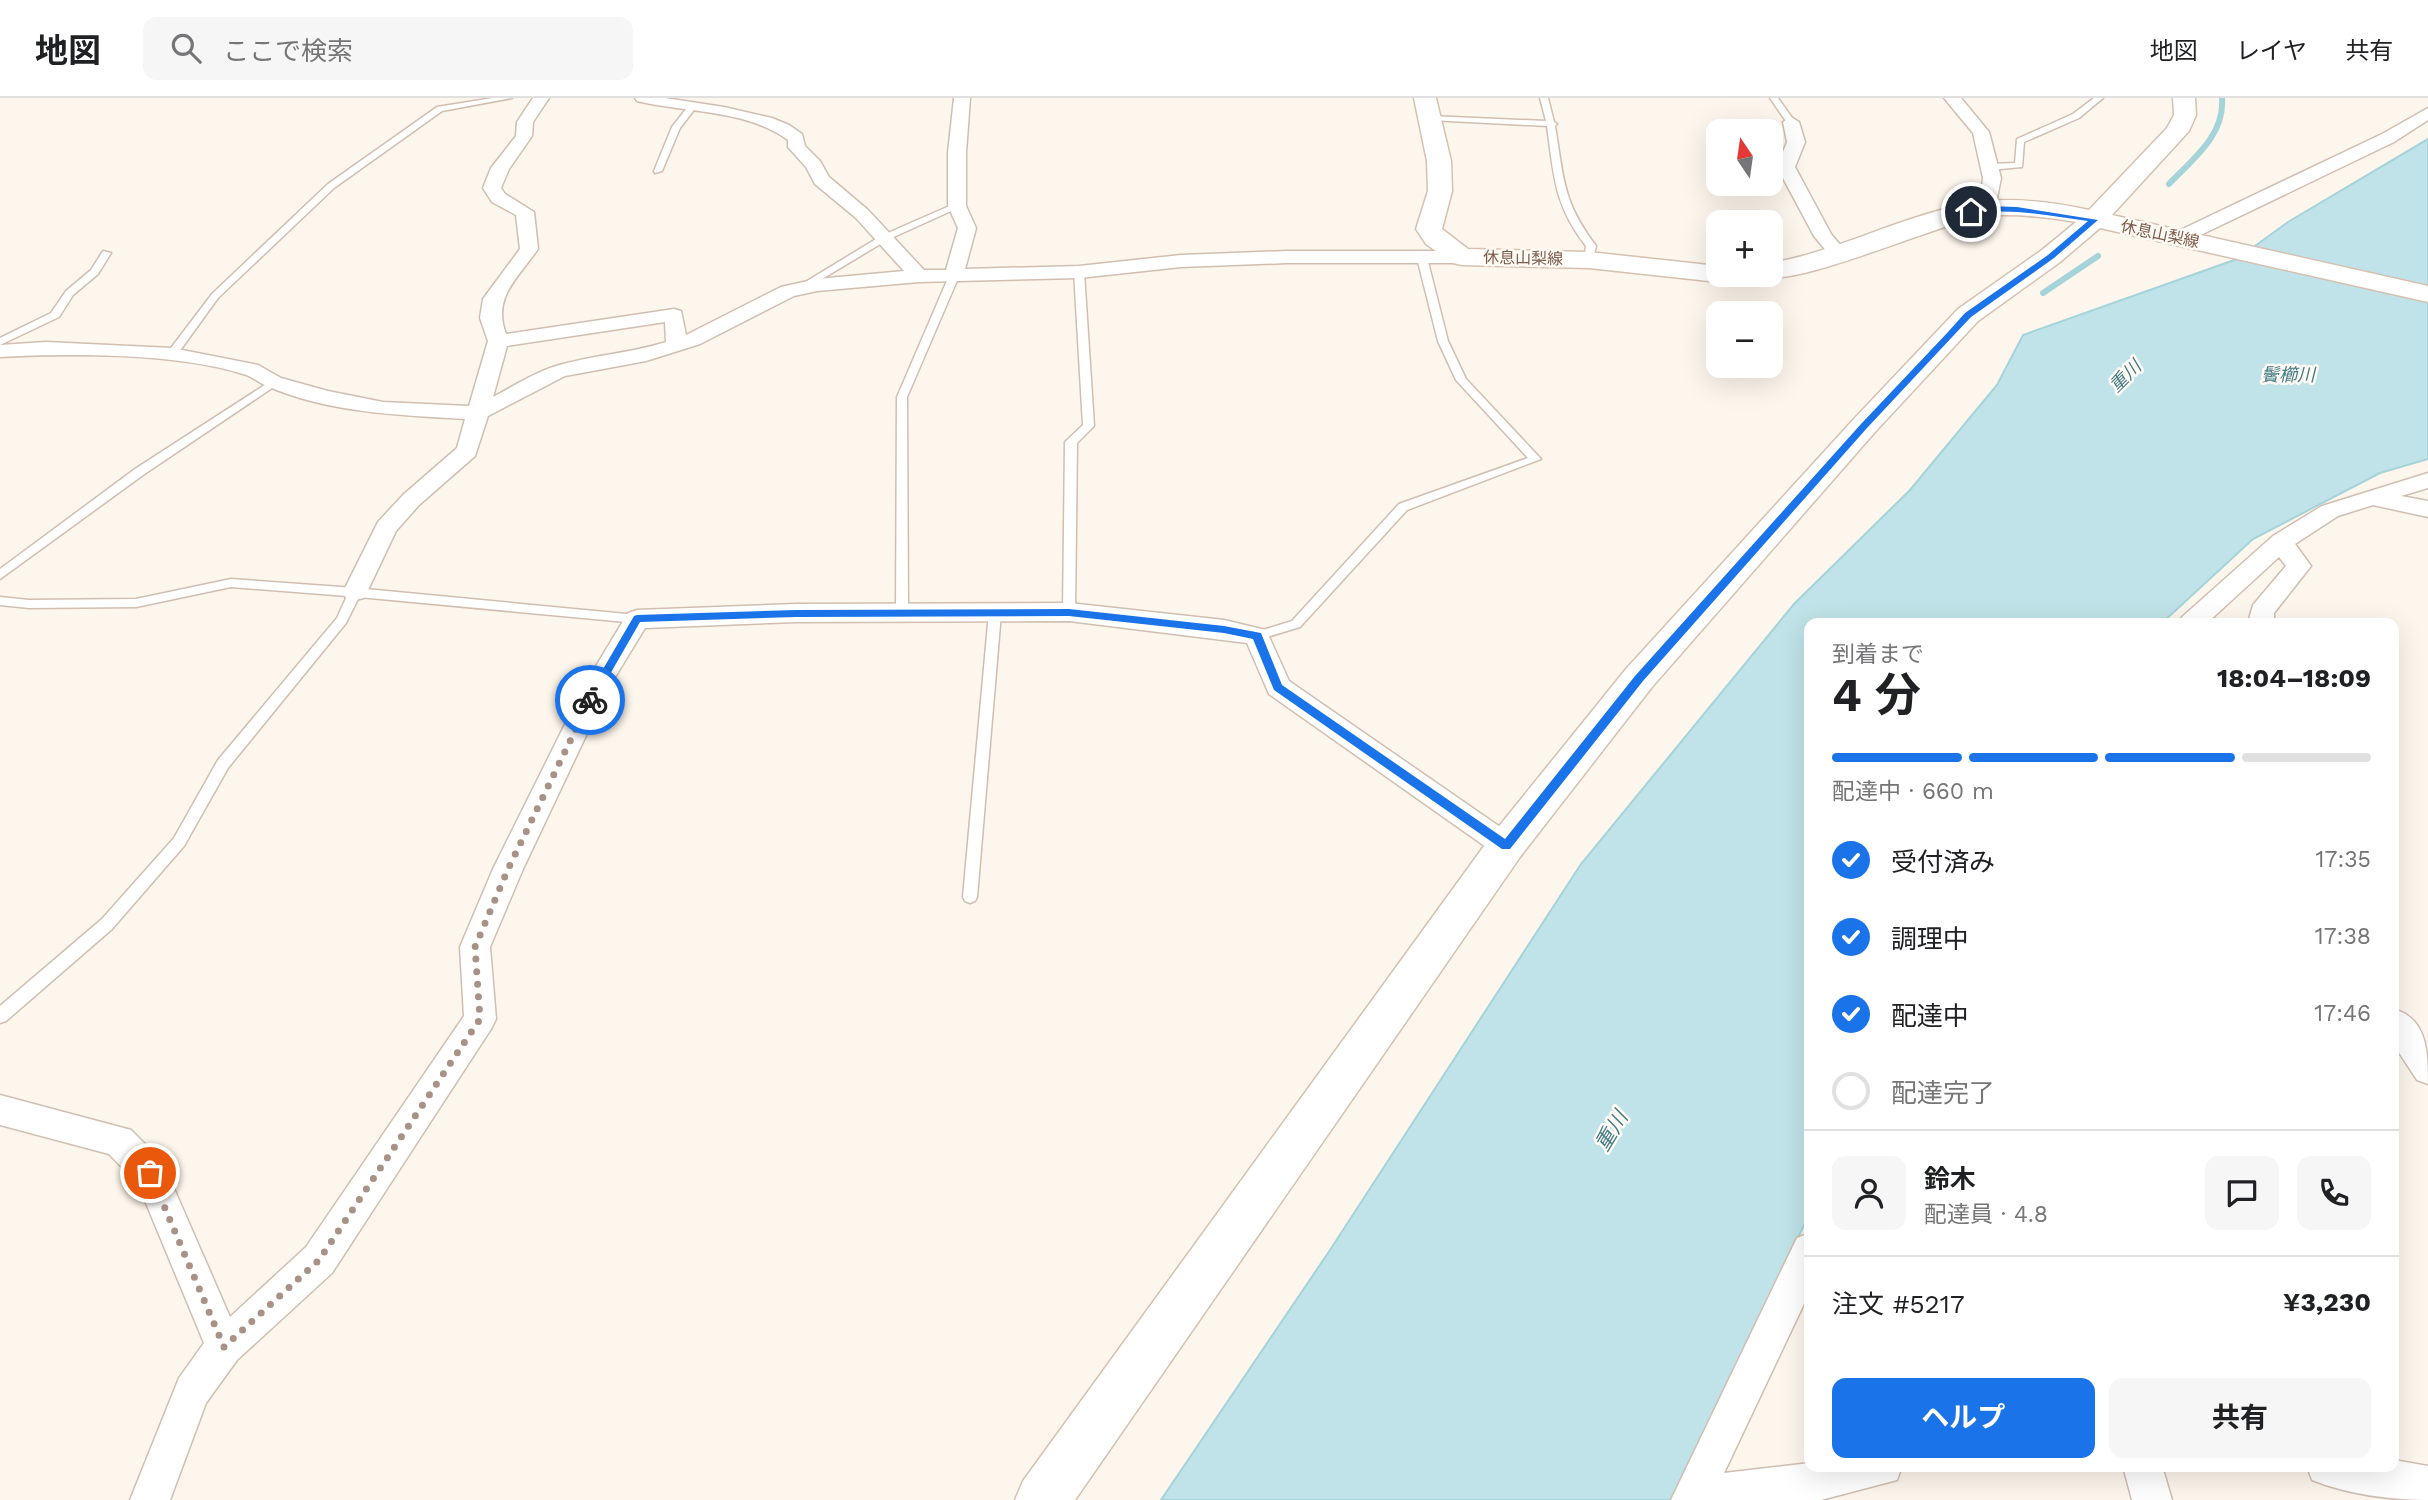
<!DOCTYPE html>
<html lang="ja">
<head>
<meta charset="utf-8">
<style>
	:root { --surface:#fff; --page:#f6f6f6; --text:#202124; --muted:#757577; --line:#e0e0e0; --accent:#1a73e8 }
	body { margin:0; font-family:"Work Sans","Noto Sans JP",sans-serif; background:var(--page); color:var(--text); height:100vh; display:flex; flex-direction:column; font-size:26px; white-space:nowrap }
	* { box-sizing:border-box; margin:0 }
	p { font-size:23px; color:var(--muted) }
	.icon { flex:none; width:38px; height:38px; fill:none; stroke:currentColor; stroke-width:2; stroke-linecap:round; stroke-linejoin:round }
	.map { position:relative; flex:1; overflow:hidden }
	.details { position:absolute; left:1804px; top:520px; width:595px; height:854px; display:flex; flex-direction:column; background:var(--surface); border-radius:14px; box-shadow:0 7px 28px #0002 }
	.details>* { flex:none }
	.needle { width:46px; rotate:347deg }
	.fabs { position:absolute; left:1706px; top:21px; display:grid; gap:14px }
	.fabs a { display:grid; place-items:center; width:77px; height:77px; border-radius:14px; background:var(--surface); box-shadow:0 7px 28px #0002; font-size:35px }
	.pin { position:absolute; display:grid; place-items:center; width:60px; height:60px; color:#fff; margin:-30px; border:4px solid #fff; border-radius:50%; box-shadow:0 2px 7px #0007 }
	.courier { position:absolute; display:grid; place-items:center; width:70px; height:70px; margin:-35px; border:5px solid #1a73e8; border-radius:50%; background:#fff; color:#222; box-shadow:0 2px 9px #0007 }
	.summary em { font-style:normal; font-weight:700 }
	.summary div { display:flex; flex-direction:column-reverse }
	.summary { display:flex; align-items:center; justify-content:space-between; height:119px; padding:0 28px }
	h1 { font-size:46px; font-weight:700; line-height:52px }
	.bar { display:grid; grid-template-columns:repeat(4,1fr); gap:10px 7px; align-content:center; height:84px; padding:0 28px }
	.bar i { height:9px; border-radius:5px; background:var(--line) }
	.bar .on { background:var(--accent) }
	.bar p { grid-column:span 4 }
	.line { display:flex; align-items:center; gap:18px; padding:0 28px; border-top:2px solid var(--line) }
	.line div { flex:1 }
	.round { display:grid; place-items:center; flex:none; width:74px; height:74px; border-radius:14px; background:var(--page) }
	ol { padding:0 28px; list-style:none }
	li { display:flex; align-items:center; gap:21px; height:77px }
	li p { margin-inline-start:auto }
	li .icon { padding:7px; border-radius:50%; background:var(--accent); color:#fff; stroke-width:4 }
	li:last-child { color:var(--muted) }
	li i { width:38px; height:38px; border:4px solid var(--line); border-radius:50% }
	.action { display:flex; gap:14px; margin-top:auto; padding:14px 28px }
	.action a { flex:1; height:80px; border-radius:14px; background:var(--accent); color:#fff; font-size:28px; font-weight:700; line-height:80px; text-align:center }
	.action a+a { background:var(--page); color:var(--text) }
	header { display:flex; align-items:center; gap:42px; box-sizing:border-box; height:98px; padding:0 35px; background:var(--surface); border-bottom:2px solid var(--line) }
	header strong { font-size:33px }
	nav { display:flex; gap:38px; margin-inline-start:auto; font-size:24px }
	.search { width:490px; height:63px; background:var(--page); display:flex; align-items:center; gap:18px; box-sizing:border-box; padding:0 24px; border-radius:14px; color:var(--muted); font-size:26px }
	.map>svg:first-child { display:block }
</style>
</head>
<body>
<header>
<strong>地図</strong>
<div class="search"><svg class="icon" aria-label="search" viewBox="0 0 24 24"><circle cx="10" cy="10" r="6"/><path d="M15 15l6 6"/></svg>ここで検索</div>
<nav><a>地図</a><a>レイヤ</a><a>共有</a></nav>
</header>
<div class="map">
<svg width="2428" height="1402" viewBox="0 0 2428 1402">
	<rect width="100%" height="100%" fill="#fdf6ec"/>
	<!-- water -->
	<path fill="#bfe3e8" stroke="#a5d3da" stroke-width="2" d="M2428 41V361L2380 375 2253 441 2162 525H1810L1809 1117 1671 1402H1161L1330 1152 1581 766 1794 506 1910 392 1997 287 2023 237 2237 161 2288 124Z"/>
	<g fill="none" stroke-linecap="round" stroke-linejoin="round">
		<!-- stream -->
		<path stroke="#a5d3da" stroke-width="6" d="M2169 86C2193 61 2225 37 2222 0
			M2043 195 2098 158"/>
		<!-- lane casing -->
		<g stroke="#d1beb0" stroke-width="3">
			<path id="lane" d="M493 0H512L442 13 334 90 218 200 176 258H168V254L212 196 328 86 437 9Z
				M1540 0H1548L1554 24 1557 26 1555 28C1564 81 1562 103 1596 148L1592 164 1584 162 1586 148C1554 107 1554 78 1547 28L1430 22 1426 20 1430 18 1546 23Z
				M1770 0H1778L1795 24 1794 26H1788Z
				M2094 0H2103L2079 20 2024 44 2022 69 1990 72 1986 69 1990 66 2015 65 2017 41 2073 16Z
				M690 6 697 8 680 30 662 73 655 75 654 73 672 29Z
				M954 106 962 108 887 142 802 193 794 191 881 138Z
				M103 153 111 155 98 176 73 197 59 219 0 247V240L51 215 66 193 91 172Z
				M1422 157 1427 160 1448 243 1466 281 1541 361 1407 412 1300 529 1257 542 1253 541 1251 538 1253 535 1292 523 1399 406 1528 360 1456 282 1438 243 1417 160Z
				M1079 171 1084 174 1094 328 1077 345 1075 514 1069 518 1063 514 1065 344 1083 327 1074 174Z
				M954 175 959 178 907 299 908 515 902 519 896 515 897 299 949 178Z
				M274 281 279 284 278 286 143 377 0 481V471L135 371Z
				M231 481 355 490 637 517 643 521 637 525 359 499 346 525 228 670 184 748 112 831 6 923 0 925V908L102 821 174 740 218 662 337 520 347 498 231 489 136 509 29 510 0 507V499L29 502 136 501Z
				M995 511 1001 515 977 799 975 803 970 805 965 803 963 799 989 515Z"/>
		</g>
		<!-- street casing -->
		<g stroke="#d1beb0" stroke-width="3">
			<path id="street" d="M533 0H549L533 24 532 38 509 71 501 90 505 96 534 114 538 151C518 180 492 199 506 236L674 211 681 213 686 237 781 189 817 181 904 173 856 120 815 86 806 69 788 49V42C746 11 686 15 637 3L635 0H665L724 9 772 20 789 27 802 36 805 48 820 63 829 79 868 112 924 172H946L958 130 948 108V55L954 0H970L966 55V108L976 130 965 171 1079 168 1181 157 1287 153H1462L1471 159 1462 165H1287L1181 169 1079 180 919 184 817 193 794 198 700 246 646 263 565 278 488 318 475 358 419 407 396 433 367 494 364 500 355 502 346 500 343 494 378 424 403 397 457 350 465 321C399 317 329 315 267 288 259 285 252 278 243 276 177 255 70 255 0 259V247L46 244 172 250 258 267 281 280 328 293 383 304 469 308 488 243 480 220 483 201 520 151 516 117 492 104 483 90 491 70 516 38 517 24ZM665 224 666 244C629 256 590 257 553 269 532 276 512 289 493 299L507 248Z
				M1944 0H1961L1989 34 2001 80 1994 115 1988 116 1979 111 1983 80 1973 35Z
				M2428 10V22L2394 44 2186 144 2179 146 2170 140 2172 136 2382 36Z
				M1791 19 1799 24 1805 44 1795 69 1831 136 1848 156 1846 160H1832L1814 138 1777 69 1787 44 1783 24Z
				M2428 375V390L2401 398 2428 403V419L2373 407 2338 418 2295 446 2311 468 2274 515V525H2248L2253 507 2286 468 2279 459 2207 525H2178L2182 519 2273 438 2322 408Z
				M1069 505 1224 522 1266 532 1289 583 1516 740 1520 748 1516 756 1506 760 1496 756 1269 596 1247 545 1069 523 796 524 645 530 609 589 523 771 490 849 496 921 491 931 332 1175 237 1262 206 1305 170 1402H130L179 1280 204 1245 138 1086 109 1056 0 1027V997L131 1032 162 1063 230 1219 306 1149 464 918 460 849 493 771 584 588 628 515 637 512 796 506Z
				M2399 913C2428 924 2428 958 2428 986L2417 982 2394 947V915Z
				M1810 1135V1193L1724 1375 1810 1365V1368H1902L1897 1382 1821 1402H1671L1797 1140Z
				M2394 1362 2428 1368V1402C2390 1402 2347 1396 2312 1382L2307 1368H2394Z
				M2123 1368H2162L2172 1402H2132Z"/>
		</g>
		<!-- secondary casing -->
		<g stroke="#d6c0b0" stroke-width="3">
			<path id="secondary" d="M1414 0H1436L1451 63 1452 93 1442 131 1468 151 1589 154 1718 168V177H1731L1727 182 1718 184 1589 170 1462 167 1453 165 1426 146 1416 131 1428 93 1427 63Z
				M2173 0H2195L2196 17 2189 33 2112 117 2428 188V204L2100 130 2060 164 1978 223 1875 334 1652 589 1520 759 1075 1402H1015L1023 1383 1492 737 1626 571 1853 322 1958 211 2042 152 2076 124C2046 119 2015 115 1985 118 1941 124 1788 194 1760 177H1771V165C1845 152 1913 111 1988 103 2022 100 2056 105 2089 112L2167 30 2174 17Z"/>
		</g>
		<!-- lane -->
		<use href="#lane" fill="#fff" fill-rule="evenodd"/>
		<!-- street -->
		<use href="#street" fill="#fff" fill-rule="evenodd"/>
		<!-- secondary -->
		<use href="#secondary" fill="#fff" fill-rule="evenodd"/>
	</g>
	<!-- route -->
	<path fill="#1a73e8" d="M1988 108 2017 109 2098 122 2054 160 1971 219 1954 237 1867 330 1643 583 1510 751H1502L1274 592 1253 541 1224 535 1069 518 796 519 640 524 594 604 590 606 585 602 634 518 637 517 796 512 1069 511 1224 528 1261 535 1282 587 1505 741 1635 578 1861 326 1948 234 1965 215 2048 157 2088 123C2049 118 2010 109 1971 116L1967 114Z"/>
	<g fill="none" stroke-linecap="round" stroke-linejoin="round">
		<!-- done -->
		<path stroke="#a89285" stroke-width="7" stroke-dasharray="0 12.6" d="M150 1075 224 1249 319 1162 480 921 475 849 508 771 590 602"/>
	</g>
	<g text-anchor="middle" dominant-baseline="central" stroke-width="5" stroke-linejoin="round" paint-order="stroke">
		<!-- far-street labels -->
		<g font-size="16" fill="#7a5c4d" stroke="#fffaf3">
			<text transform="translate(2160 136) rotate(12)">休息山梨線</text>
			<text transform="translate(1523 160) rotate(1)">休息山梨線</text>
		</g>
		<!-- far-water labels -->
		<g font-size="18" font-style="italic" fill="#437c86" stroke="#fffaf3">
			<text x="2288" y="276">鬢櫛川</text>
			<text transform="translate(2125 278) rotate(-45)">重川</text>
		</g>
		<!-- water labels -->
		<g font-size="21" font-style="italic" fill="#437c86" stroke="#fffaf3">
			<text transform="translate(1611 1033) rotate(-59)">重川</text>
		</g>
	</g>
</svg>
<div class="fabs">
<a><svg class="needle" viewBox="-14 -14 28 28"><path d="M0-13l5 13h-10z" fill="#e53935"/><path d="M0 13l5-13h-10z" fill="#757577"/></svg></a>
<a>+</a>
<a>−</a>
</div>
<div class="pin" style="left:150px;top:1075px;background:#ea580c"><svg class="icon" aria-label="bag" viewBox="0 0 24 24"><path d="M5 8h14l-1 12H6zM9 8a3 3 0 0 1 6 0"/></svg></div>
<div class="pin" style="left:1971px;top:114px;background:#1f2937"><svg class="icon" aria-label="home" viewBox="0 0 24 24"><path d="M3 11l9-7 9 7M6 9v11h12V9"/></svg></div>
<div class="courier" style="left:590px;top:602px"><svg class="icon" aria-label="bike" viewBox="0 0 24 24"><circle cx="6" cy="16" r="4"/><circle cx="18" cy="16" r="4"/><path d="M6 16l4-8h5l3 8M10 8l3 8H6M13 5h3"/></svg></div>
<section class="details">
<div class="summary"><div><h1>4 分</h1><p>到着まで</p></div><em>18:04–18:09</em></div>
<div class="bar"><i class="on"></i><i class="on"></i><i class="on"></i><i></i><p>配達中 · 660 m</p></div>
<ol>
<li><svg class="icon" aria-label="check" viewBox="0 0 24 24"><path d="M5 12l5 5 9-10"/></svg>受付済み<p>17:35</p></li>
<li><svg class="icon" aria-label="check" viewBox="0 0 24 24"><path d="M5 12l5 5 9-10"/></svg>調理中<p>17:38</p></li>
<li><svg class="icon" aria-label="check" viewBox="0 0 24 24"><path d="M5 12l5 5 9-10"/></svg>配達中<p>17:46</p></li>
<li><i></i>配達完了</li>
</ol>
<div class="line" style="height:126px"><a class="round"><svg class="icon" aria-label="person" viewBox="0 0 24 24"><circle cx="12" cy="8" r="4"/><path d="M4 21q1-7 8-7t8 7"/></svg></a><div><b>鈴木</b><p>配達員 · 4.8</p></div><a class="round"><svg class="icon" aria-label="chat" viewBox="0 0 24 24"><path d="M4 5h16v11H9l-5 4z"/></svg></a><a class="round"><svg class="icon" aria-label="phone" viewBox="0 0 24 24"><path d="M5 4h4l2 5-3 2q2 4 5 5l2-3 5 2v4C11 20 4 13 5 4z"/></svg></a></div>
<div class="line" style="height:91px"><div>注文 #5217</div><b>¥3,230</b></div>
<div class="action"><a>ヘルプ</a><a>共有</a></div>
</section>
</div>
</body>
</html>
